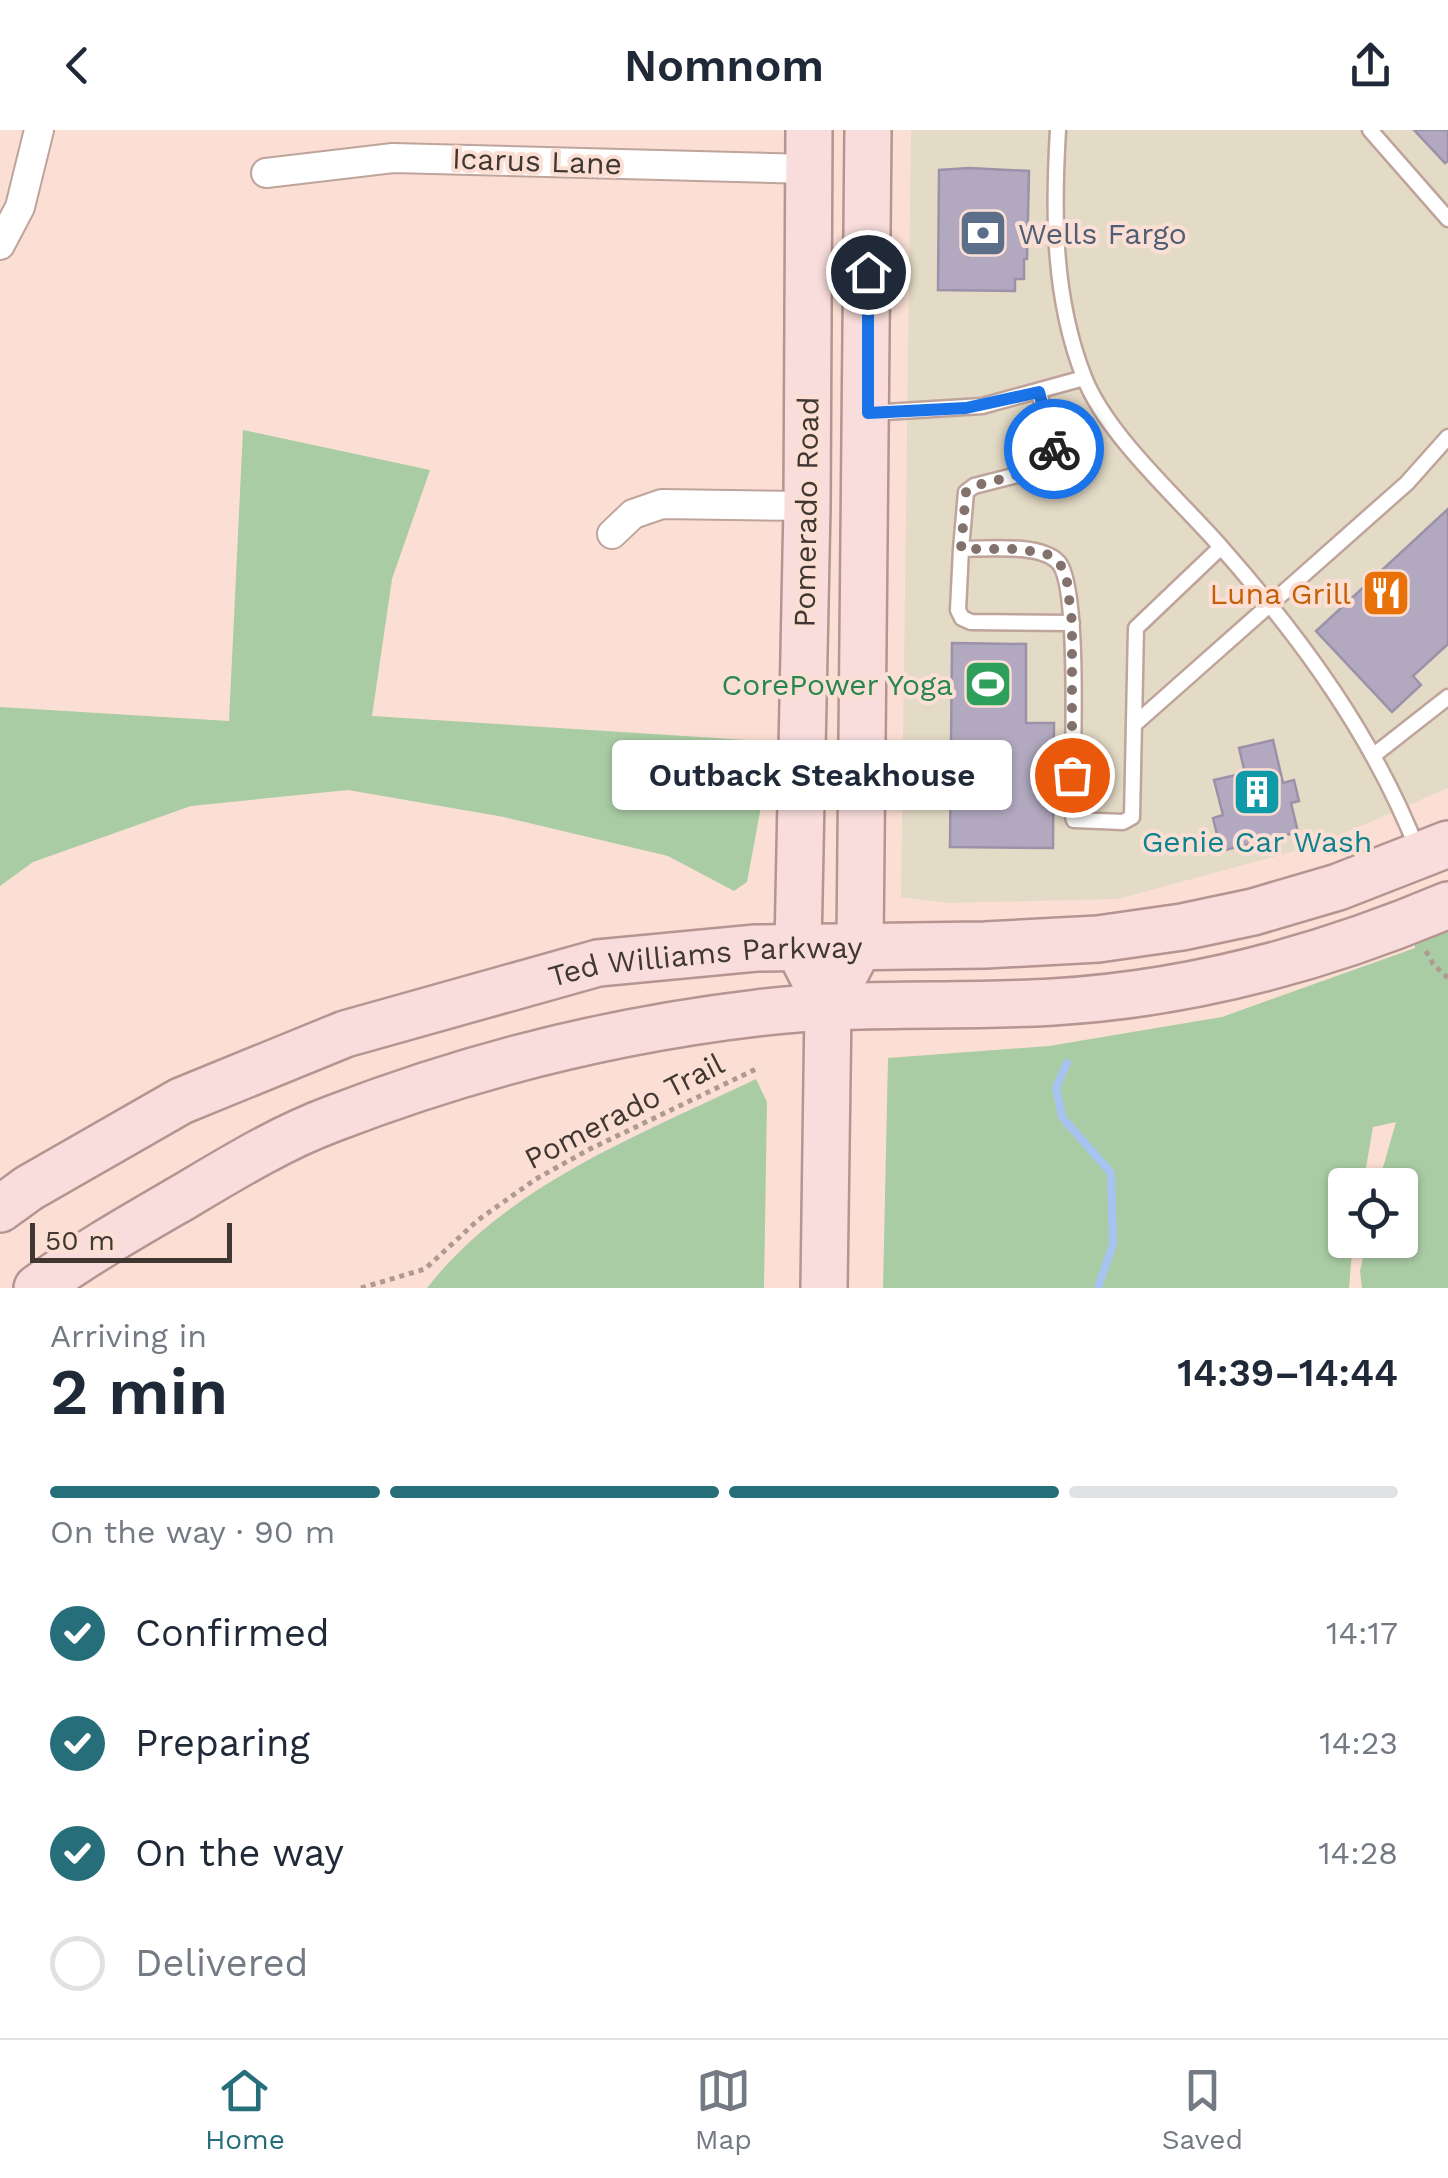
<!DOCTYPE html>
<html lang="en">
<head>
<meta charset="utf-8">
<style>
	:root { --surface:#fff; --page:#f2f2f3; --text:#1f2937; --muted:#747a83; --line:#e0e1e3; --accent:#266e7a }
	body { margin:0; font-family:"Work Sans",sans-serif; background:var(--page); color:var(--text); height:100vh; display:flex; flex-direction:column; font-size:38px; white-space:nowrap }
	* { box-sizing:border-box; margin:0 }
	p { font-size:32px; color:var(--muted) }
	.icon { flex:none; width:55px; height:55px; fill:none; stroke:currentColor; stroke-width:2; stroke-linecap:round; stroke-linejoin:round }
	.map { position:relative; height:1158px; overflow:hidden }
	.panel { display:flex; flex-direction:column; background:var(--surface); flex:1 }
	.panel>* { flex:none }
	.tools { position:absolute; left:1328px; top:1038px; display:grid; gap:20px }
	.tools a { display:grid; place-items:center; width:90px; height:90px; border-radius:10px; background:var(--surface); box-shadow:0 2px 8px #0004; font-size:50px }
	.scale { position:absolute; left:30px; bottom:25px; width:202px; box-sizing:border-box; padding-left:10px; border:5px solid #413732; border-top:0; font-size:28px; line-height:35px; white-space:nowrap; color:#413732; -webkit-text-stroke:8px #fbdfd4; paint-order:stroke }
	.pin { position:absolute; display:grid; place-items:center; width:85px; height:85px; color:#fff; margin:-42px; border:5px solid #fff; border-radius:50%; box-shadow:0 2px 10px #0007 }
	.courier { position:absolute; display:grid; place-items:center; width:100px; height:100px; margin:-50px; border:8px solid #1a73e8; border-radius:50%; background:#fff; color:#222; box-shadow:0 2px 12px #0007 }
	.bubble { position:absolute; height:70px; border-radius:10px; background:var(--surface); box-shadow:0 2px 8px #0004; font-size:32px; font-weight:600; line-height:70px; text-align:center }
	.summary em { font-style:normal; font-weight:600 }
	.summary div { display:flex; flex-direction:column-reverse }
	.summary { display:flex; align-items:center; justify-content:space-between; height:170px; padding:0 50px }
	h1 { font-size:65px; font-weight:600; line-height:75px }
	.bar { display:grid; grid-template-columns:repeat(4,1fr); gap:15px 10px; align-content:center; height:120px; padding:0 50px }
	.bar i { height:12px; border-radius:8px; background:var(--line) }
	.bar .active { background:var(--accent) }
	.bar p { grid-column:span 4 }
	ol { padding:0 50px; list-style:none }
	li { display:flex; align-items:center; gap:30px; height:110px }
	li p { margin-inline-start:auto }
	li .icon { padding:10px; border-radius:50%; background:var(--accent); color:#fff; stroke-width:4 }
	li:last-child { color:var(--muted) }
	li i { width:55px; height:55px; border:5px solid var(--line); border-radius:50% }
	header { display:flex; justify-content:space-between; align-items:center; height:130px; padding:0 50px; background:var(--surface); font-size:45px; font-weight:600 }
	.tabs { display:flex; justify-content:space-around; align-items:center; height:140px; border-top:2px solid var(--line); background:var(--surface); font-size:28px; color:var(--muted) }
	.tabs a { display:grid; justify-items:center; gap:5px }
	.tabs .active { color:var(--accent) }
	.map>svg:first-child { display:block }
</style>
</head>
<body>
<header><svg class="icon" aria-label="back" viewBox="0 0 24 24"><path d="M15 5l-7 7 7 7"/></svg>Nomnom<svg class="icon" aria-label="share" viewBox="0 0 24 24"><path d="M12 15V3M7 8l5-5 5 5M5 13v7h14v-7"/></svg></header>
<div class="map">
<svg width="1448" height="1158" viewBox="0 0 1448 1158">
	<rect width="100%" height="100%" fill="#fbdfd4"/>
	<!-- commercial -->
	<path fill="#e4dbc6" d="M911 0H1448V658L1317 715 1118 769 948 773 901 767Z"/>
	<!-- green -->
	<path fill="#a9cca4" d="M243 300 430 340 392 449 372 586 763 611 765 655 747 752 734 761 668 726 504 687 348 660 191 676 33 732 0 756V577L229 591Z
		M1448 799V1158H1362L1360 1141 1367 1110H1400V1055H1378L1396 992 1373 997 1363 1055H1345V1110H1353L1349 1158H883L888 928 1049 916 1222 887 1415 818V812Z
		M756 949 767 972 764 1158H427C508 1054 640 1005 756 949Z"/>
	<g fill="none" stroke-linecap="round" stroke-linejoin="round">
		<!-- stream -->
		<path stroke="#a6c4ef" stroke-width="8" d="M1067 933 1056 958 1062 987 1111 1043 1113 1114 1099 1155"/>
	</g>
	<!-- building -->
	<path fill="#b2a9c0" stroke="#9b91a8" stroke-width="2.5" d="M1414 0H1448V31L1445 33Z
		M969 38 1029 41 1027 129H1024V149H1015V161L938 160 939 40Z
		M1448 379V514L1413 546 1421 555 1392 582 1316 501Z
		M952 513 1026 514V593H1054L1053 718 950 717Z
		M1273 610 1283 653 1294 650 1299 671 1291 673 1298 702 1221 721 1213 688 1223 685 1214 650 1245 643 1239 618Z"/>
	<g fill="none" stroke-linecap="round" stroke-linejoin="round">
		<!-- lane casing -->
		<g stroke="#bea49a" stroke-width="19">
			<path id="lane" d="M1058 0C1053 83 1053 168 1084 247 1107 306 1179 369 1221 417 1302 509 1373 606 1418 721
				M1370 0 1448 89
				M1039 262 1054 318 1052 336 974 356 966 362 961 419C986 419 1040 413 1058 432 1081 455 1072 641 1072 683L1074 690 1123 692 1132 687 1136 498 1221 417
				M869 283 982 276 1084 248
				M961 419 958 480 962 488 971 492 1072 493
				M1136 593 1407 353 1448 307
				M1374 625 1448 567"/>
		</g>
		<!-- street casing -->
		<g stroke="#bea49a" stroke-width="32">
			<path id="street" d="M266 43 393 28 809 39
				M0 115 20 77 39 0
				M612 404 633 384 662 374 807 376"/>
		</g>
		<!-- primary casing -->
		<g stroke="#b59491" stroke-width="50">
			<g id="primary">
				<path d="M809 0 807 376 798 817 828 877 824 1158"/>
				<path d="M847 840 860 815 868 0"/>
				<path id="s1" d="M0 1079 29 1058 181 971 345 904 598 833 756 818 985 815 1098 809 1182 797 1253 782 1338 757 1448 714"/>
				<path d="M37 1158C84 1124 135 1095 185 1066 232 1038 281 1008 332 989 469 936 612 900 757 883 855 871 954 878 1053 872 1189 864 1323 828 1448 775"/>
			</g>
		</g>
		<!-- path -->
		<path stroke="#af9a91" stroke-width="5" stroke-dasharray="5 5" stroke-linecap="butt" d="M1426 821 1433 834 1448 848
			M361 1158 425 1139 478 1090 536 1049 588 1020 758 938"/>
		<!-- lane -->
		<use href="#lane" stroke="#fff" stroke-width="14"/>
		<!-- street -->
		<use href="#street" stroke="#fff" stroke-width="28"/>
		<!-- primary -->
		<use href="#primary" stroke="#f8dddc" stroke-width="45"/>
	</g>
	<g fill="none" stroke-linecap="round" stroke-linejoin="round">
		<!-- done -->
		<path stroke="#82726b" stroke-width="10" stroke-dasharray="0 18" d="M1054 319 1052 336 974 356 966 362 961 419H1015L1045 423 1058 431 1066 444 1072 492V645"/>
		<!-- route -->
		<path stroke="#1a73e8" stroke-width="12" d="M868 142V283L966 278 1039 262 1054 319"/>
	</g>
	<!-- icons -->
	<defs>
		<g id="bank-square" transform="scale(2.5)"><rect x="-9" y="-9" width="18" height="18" rx="4" fill="#5c6f8a" stroke="#fbdfd4"/><path d="M-6-4H6V4H-6ZM0-2.3a2.3 2.3 0 1 0 0 4.6a2.3 2.3 0 1 0 0-4.6Z" fill="#fff"/></g>
		<g id="restaurant-square" transform="scale(2.5)"><rect x="-9" y="-9" width="18" height="18" rx="4" fill="#e8710a" stroke="#fbdfd4"/><path d="M-5-6h1v4h1v-4h1v4h1v-4h1v5L-1.5 .5V6h-2V.5L-5-1ZM5-6V6H3V1.5H1.5Q1.5-4 5-6Z" fill="#fff"/></g>
		<g id="stadium-square" transform="scale(2.5)"><rect x="-9" y="-9" width="18" height="18" rx="4" fill="#2e9e5b" stroke="#fbdfd4"/><path d="M0-5a6.5 5 0 1 0 0 10a6.5 5 0 1 0 0-10ZM-3.5-1.8h7v3.6h-7Z" fill="#fff"/></g>
		<g id="building-square" transform="scale(2.5)"><rect x="-9" y="-9" width="18" height="18" rx="4" fill="#0f9aa8" stroke="#fbdfd4"/><path d="M-4-6H4V6H1V3H-1V6H-4ZM-2.5-4.3h1.7v1.8h-1.7ZM.8-4.3h1.7v1.8H.8ZM-2.5-1h1.7V.8h-1.7ZM.8-1h1.7V.8H.8Z" fill="#fff"/></g>
	</defs>
	<g fill-rule="evenodd">
		<use href="#bank-square" x="983" y="103"/>
		<use href="#restaurant-square" x="1386" y="463"/>
		<use href="#stadium-square" x="988" y="554"/>
		<use href="#building-square" x="1257" y="662"/>
	</g>
	<g text-anchor="middle" dominant-baseline="central" stroke-width="8" stroke-linejoin="round" paint-order="stroke">
		<!-- street labels -->
		<g font-size="30" fill="#413732" stroke="#fbdfd4">
			<text transform="translate(537 31) rotate(2)">Icarus Lane</text>
			<text transform="translate(806 382) rotate(-89)">Pomerado Road</text>
			<text stroke="none"><textPath href="#s1" startOffset="758">Ted Williams Parkway</textPath></text>
			<text transform="translate(624 981) rotate(-27)">Pomerado Trail</text>
		</g>
		<!-- service labels -->
		<g font-size="30" fill="#4e5e75" stroke="#fbdfd4" text-anchor="start">
			<text x="1018" y="103">Wells Fargo</text>
		</g>
		<!-- food labels -->
		<g font-size="30" fill="#c56008" stroke="#fbdfd4" text-anchor="end">
			<text x="1351" y="463">Luna Grill</text>
		</g>
		<!-- leisure labels -->
		<g font-size="30" fill="#27864d" stroke="#fbdfd4" text-anchor="end">
			<text x="953" y="554">CorePower Yoga</text>
		</g>
		<!-- culture labels -->
		<g font-size="30" fill="#0d838f" stroke="#fbdfd4">
			<text x="1257" y="711">Genie Car Wash</text>
		</g>
	</g>
</svg>
<div class="tools">
<a><svg class="icon" aria-label="locate" viewBox="0 0 24 24"><circle cx="12" cy="12" r="6"/><path d="M12 2v4M12 18v4M2 12h4M18 12h4"/></svg></a>
</div>
<div class="scale">50 m</div>
<div class="pin" style="left:1072px;top:645px;background:#ea580c"><svg class="icon" aria-label="bag" viewBox="0 0 24 24"><path d="M5 8h14l-1 12H6zM9 8a3 3 0 0 1 6 0"/></svg></div>
<div class="pin" style="left:868px;top:142px;background:#1f2937"><svg class="icon" aria-label="home" viewBox="0 0 24 24"><path d="M3 11l9-7 9 7M6 9v11h12V9"/></svg></div>
<div class="courier" style="left:1054px;top:319px"><svg class="icon" aria-label="bike" viewBox="0 0 24 24"><circle cx="6" cy="16" r="4"/><circle cx="18" cy="16" r="4"/><path d="M6 16l4-8h5l3 8M10 8l3 8H6M13 5h3"/></svg></div>
<div class="bubble" style="left:612px;top:610px;width:400px">Outback Steakhouse</div>
</div>
<section class="panel">
<div class="summary"><div><h1>2 min</h1><p>Arriving in</p></div><em>14:39–14:44</em></div>
<div class="bar"><i class="active"></i><i class="active"></i><i class="active"></i><i></i><p>On the way · 90 m</p></div>
<ol>
<li><svg class="icon" aria-label="check" viewBox="0 0 24 24"><path d="M5 12l5 5 9-10"/></svg>Confirmed<p>14:17</p></li>
<li><svg class="icon" aria-label="check" viewBox="0 0 24 24"><path d="M5 12l5 5 9-10"/></svg>Preparing<p>14:23</p></li>
<li><svg class="icon" aria-label="check" viewBox="0 0 24 24"><path d="M5 12l5 5 9-10"/></svg>On the way<p>14:28</p></li>
<li><i></i>Delivered</li>
</ol>
</section>
<nav class="tabs">
<a class="active"><svg class="icon" aria-label="home" viewBox="0 0 24 24"><path d="M3 11l9-7 9 7M6 9v11h12V9"/></svg>Home</a>
<a><svg class="icon" aria-label="map" viewBox="0 0 24 24"><path d="M3 6l6-2 6 2 6-2v14l-6 2-6-2-6 2zM9 4v14M15 6v14"/></svg>Map</a>
<a><svg class="icon" aria-label="saved" viewBox="0 0 24 24"><path d="M7 4h10v16l-5-4-5 4z"/></svg>Saved</a>
</nav>
</body>
</html>
